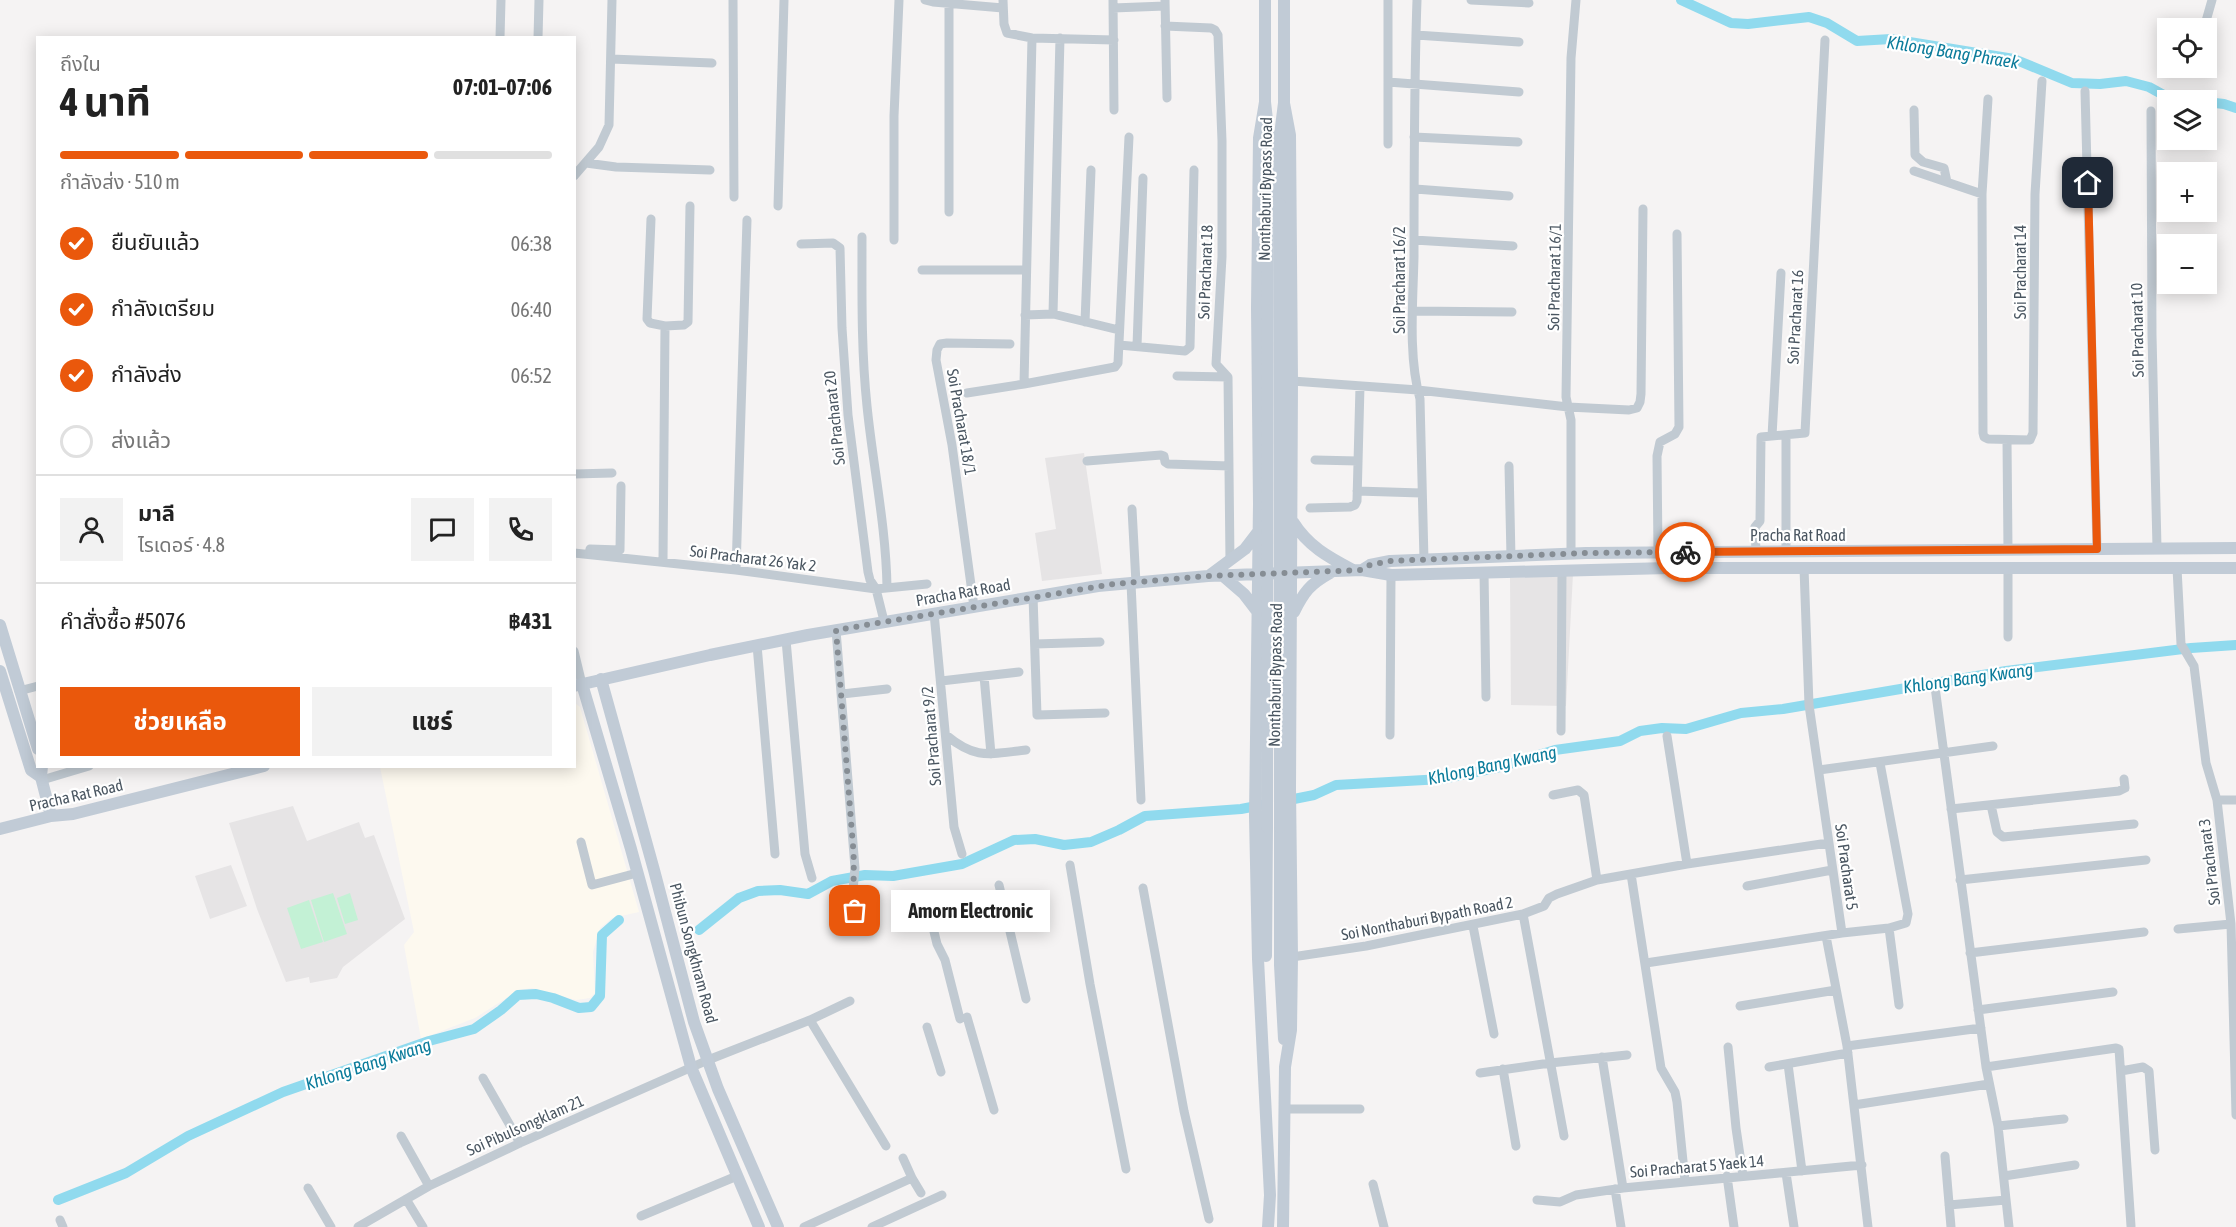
<!DOCTYPE html>
<html lang="th">
<head>
<meta charset="utf-8">
<style>
	:root { --surface:#fff; --page:#f2f2f2; --text:#222; --muted:#767676; --line:#e0e0e0; --accent:#ea580c }
	body { margin:0; font-family:"Asap Condensed","Noto Sans Thai",sans-serif; background:var(--page); color:var(--text); height:100vh; display:flex; flex-direction:column; font-size:22px; white-space:nowrap }
	* { box-sizing:border-box; margin:0 }
	p { font-size:20px; color:var(--muted) }
	.icon { flex:none; width:33px; height:33px; fill:none; stroke:currentColor; stroke-width:2; stroke-linecap:round; stroke-linejoin:round }
	.map { position:relative; flex:1; overflow:hidden }
	.drawer { position:absolute; left:36px; top:36px; width:540px; height:732px; display:flex; flex-direction:column; background:var(--surface); border-radius:0px; box-shadow:0 3px 15px #0003 }
	.drawer>* { flex:none }
	.tools { position:absolute; left:2157px; top:18px; display:grid; gap:12px }
	.tools a { display:grid; place-items:center; width:60px; height:60px; border-radius:0px; background:var(--surface); box-shadow:0 3px 15px #0003; font-size:30px }
	.pin { position:absolute; display:grid; place-items:center; width:51px; height:51px; color:#fff; margin:-26px; border-radius:12px; box-shadow:0 3px 9px #0006 }
	.courier { position:absolute; display:grid; place-items:center; width:60px; height:60px; margin:-30px; border:4px solid #ea580c; border-radius:50%; background:#fff; color:#222; box-shadow:0 2px 8px #0007 }
	.bubble { position:absolute; height:42px; border-radius:0px; background:var(--surface); box-shadow:0 3px 15px #0003; font-size:20px; font-weight:700; line-height:42px; text-align:center }
	.summary em { font-style:normal; font-weight:700 }
	.summary div { display:flex; flex-direction:column-reverse }
	.summary { display:flex; align-items:center; justify-content:space-between; height:102px; padding:0 24px }
	h1 { font-size:39px; font-weight:700; line-height:45px }
	.bar { display:grid; grid-template-columns:repeat(4,1fr); gap:9px 6px; align-content:center; height:72px; padding:0 24px }
	.bar i { height:8px; border-radius:4px; background:var(--line) }
	.bar .selected { background:var(--accent) }
	.bar p { grid-column:span 4 }
	.line { display:flex; align-items:center; gap:15px; padding:0 24px; border-top:2px solid var(--line) }
	.line div { flex:1 }
	.round { display:grid; place-items:center; flex:none; width:63px; height:63px; border-radius:0px; background:var(--page) }
	ol { padding:0 24px; list-style:none }
	li { display:flex; align-items:center; gap:18px; height:66px }
	li p { margin-inline-start:auto }
	li .icon { padding:6px; border-radius:50%; background:var(--accent); color:#fff; stroke-width:4 }
	li:last-child { color:var(--muted) }
	li i { width:33px; height:33px; border:3px solid var(--line); border-radius:50% }
	.button { display:flex; gap:12px; margin-top:auto; padding:12px 24px }
	.button a { flex:1; height:69px; border-radius:0px; background:var(--accent); color:#fff; font-size:24px; font-weight:700; line-height:69px; text-align:center }
	.button a+a { background:var(--page); color:var(--text) }
	.map>svg:first-child { display:block }
</style>
</head>
<body>
<div class="map">
<svg width="2236" height="1227" viewBox="0 0 2236 1227">
	<rect width="100%" height="100%" fill="#f5f3f3"/>
	<!-- commercial -->
	<path fill="#fdf9ef" d="M575 703 580 707 639 912 612 918 600 928 593 952 595 993 590 998 576 1000 532 988 519 990 475 1018 421 1039 404 945 414 932 380 767 574 766Z"/>
	<!-- education -->
	<path fill="#e6e4e5" d="M1084 453 1102 574 1042 581 1035 533 1056 529 1045 458Z
		M1573 574 1566 706 1511 705 1510 578Z
		M293 806 307 841 359 822 365 838 374 835 405 919 343 967 337 978 310 983 309 977 286 982 257 909 229 823Z
		M231 865 247 906 210 919 195 876Z"/>
	<!-- green -->
	<path fill="#c3f1d5" d="M333 893 347 934 324 942 311 900Z
		M350 893 358 920 345 924 337 898Z
		M309 900 323 942 301 949 287 908Z"/>
	<g fill="none" stroke-linecap="round" stroke-linejoin="round">
		<!-- canal -->
		<path stroke="#90daee" stroke-width="10" d="M1681 0 1731 23 1748 24 1809 17 1827 23 1857 41 1891 39 2014 59 2072 83 2100 84 2126 81 2149 87 2169 98 2192 100
			M2206 102 2224 104 2236 108
			M1284 801 1314 795 1336 785 1442 779 1500 767 1555 750 1620 741 1640 731 1662 728 1686 729 1741 713 1783 709 2006 671 2191 648 2236 645
			M699 930 739 898 758 891 780 890 808 894 832 881 865 875 893 876 962 864 1014 840 1035 839 1064 845 1091 842 1119 830 1145 816 1241 809 1262 805
			M58 1200 126 1173 188 1136 283 1092 429 1041 474 1029 501 1010 518 995 536 994 553 998 579 1008 591 1007 600 996 602 935 619 920"/>
		<!-- minor -->
		<path stroke="#c1cad2" stroke-width="9" d="M733 0 734 197
			M925 0 933 2 1003 8
			M1003 0 1004 24 1007 33 1032 38 1114 40
			M1113 0 1114 110
			M1165 0 1167 98
			M1417 0C1414 86 1414 171 1414 257 1413 302 1408 356 1420 399L1424 560
			M1471 0 1529 3
			M949 4V212
			M1113 8 1165 6
			M1165 26 1211 28 1215 30 1218 35 1222 141V257L1216 364 1228 377 1230 561
			M2204 28 2212 0
			M1416 35 1519 42
			M500 38 501 0
			M538 38 539 0
			M611 59 712 63
			M2194 69V68
			M1388 82 1519 92
			M2085 91 2097 549
			M1988 99 1982 194 1983 433 1984 437 1988 439 2030 440 2033 433 2035 194 2042 81
			M1914 110 1915 155 1923 162 1944 168 1947 182
			M2151 111 2152 335 2157 548
			M1414 137 1518 142
			M1388 144V0
			M586 163 616 167 710 170
			M1914 171 1982 194
			M574 176 599 147 609 125 612 0
			M1415 189 1509 196
			M778 206 784 0
			M651 219 647 319 650 323 665 326
			M862 237C862 293 861 349 867 406 873 466 886 526 887 587
			M894 240V116L899 0
			M1414 240 1513 246
			M801 244 833 243 840 248 842 328 848 415 868 572 870 580 876 589 884 621
			M922 270H1026
			M1413 311 1512 312
			M1053 314 1119 330
			M1025 315 1053 314 1060 38
			M1085 322 1091 170
			M1119 345 1185 351 1190 347 1194 170
			M1137 346 1143 178
			M1177 376 1228 377
			M1292 381 1418 390 1568 407 1629 410 1637 408 1640 402 1641 394 1643 209
			M1024 384 1115 367 1118 363 1129 137
			M967 393 1024 384 1032 38
			M1772 436 1781 273
			M2007 440 2008 550
			M1315 460 1358 461
			M1087 461 1161 455 1164 456 1165 462 1168 464 1229 466
			M1509 466 1511 557
			M574 474 612 473
			M1357 491 1421 493
			M1310 508 1350 507 1355 505 1357 501 1360 386
			M1132 509 1136 583
			M590 549 620 550 621 486
			M1756 552 1755 527 1760 521 1761 437 1805 433 1825 40
			M1786 552V436
			M574 553 736 570 876 589 927 584
			M1658 553 1657 456 1660 442 1675 434 1679 427 1677 234
			M1571 554V420L1566 397 1571 58 1576 0
			M663 561 665 326 684 325 688 322 690 206
			M2177 568 2181 644 2194 666 2206 763 2217 800 2231 924 2236 1115
			M2008 569V637
			M736 570 747 220
			M1484 572 1486 697
			M1131 583 1141 800
			M1033 596 1037 715 1105 713
			M974 607 952 445 936 360 937 350 940 344 947 343 1010 344
			M934 613 954 827 962 854
			M836 630 855 868C853 890 850 903 863 922
			M786 640 805 854 812 878
			M1035 644 1100 642
			M757 645 775 854
			M574 651 582 684
			M984 676 991 754
			M941 681 1019 672
			M1935 687 1986 1067 1998 1126 2009 1227
			M19 691 38 686
			M842 694 887 689
			M1561 731 1562 570
			M946 735C976 760 989 754 1026 750
			M1390 735 1391 575
			M1667 736 1687 864
			M1819 770 1993 746
			M42 780 89 766
			M1553 795 1578 790 1584 795 1597 880
			M2217 800H2236
			M1991 805 1997 832 2003 837 2134 824
			M1951 809 2119 791 2125 788 2124 779
			M581 842 592 885 637 873
			M1070 865 1090 984 1126 1169
			M1631 874 1661 1068 1675 1092 1677 1102 1685 1181
			M1960 880 2146 860
			M999 885 1026 999
			M1747 886 1832 870
			M1143 888 1184 1111 1209 1219
			M928 907 937 944 945 960 960 1019
			M1523 914 1564 1136
			M1473 926 1494 1034
			M1889 928 1899 1005
			M2178 929 2231 924
			M1842 933 1889 928 1906 923 1908 914 1880 763
			M1826 936 1847 1046 1868 1227
			M1970 953 2144 932
			M1292 957 1366 946 1523 914 1544 906 1549 898 1557 894 1597 880 1687 864 1828 843
			M1646 963 1842 933 1809 705 1804 568
			M1740 1006 1836 990
			M1978 1010 2113 992
			M967 1017 994 1110
			M810 1020 886 1146
			M927 1027 941 1072
			M1847 1046 1981 1028
			M1728 1047 1736 1128 1743 1176
			M1602 1057 1623 1188
			M1788 1064 1802 1171
			M1769 1067 1848 1053
			M1986 1067 2116 1048 2119 1049 2131 1226
			M1503 1069 1516 1146
			M2121 1071 2143 1067 2149 1071 2155 1150
			M1480 1073 1550 1063 1627 1055
			M483 1078 520 1143
			M1854 1105 1989 1084
			M1285 1109H1360
			M1998 1126 2064 1119
			M401 1136 429 1186
			M1945 1156 1951 1227
			M1786 1173 1794 1227
			M1727 1176 1734 1227
			M2004 1176 2075 1165
			M912 1178 921 1193
			M1373 1184 1384 1227
			M308 1188 331 1227
			M1615 1189 1621 1227
			M406 1199 423 1227
			M1537 1200 1560 1202 1576 1195 1623 1188 1862 1165
			M1949 1205 2006 1200
			M641 1216 737 1176
			M60 1220 63 1227
			M358 1227 429 1186 520 1143 708 1060 810 1020 850 1001
			M804 1227 912 1178 903 1158
			M872 1227 942 1195"/>
		<!-- secondary -->
		<path stroke="#c1cbd6" stroke-width="12" d="M1265 0V102L1269 138 1268 205
			M1265 102 1259 138 1257 308 1259 504 1255 816 1258 959 1270 1195 1268 1227
			M1280 204V135L1284 103V0
			M1293 522C1308 546 1328 557 1353 570
			M1362 570 1370 565 1390 561 1586 553 2236 548
			M1210 575 1245 549 1258 532
			M1222 575 1244 594 1257 611
			M1294 612C1304 592 1310 584 1330 573
			M0 625 38 749
			M0 671 31 770 41 777
			M601 679 654 870 694 1022 718 1089 778 1227
			M582 684 631 849 691 1067 759 1227
			M574 686 710 655 808 635 1098 586 1208 576 1362 570 1391 575 1668 568H2236
			M42 766 41 777 51 816
			M1280 827V965L1284 1039
			M0 829 51 816 73 814 264 766
			M1266 956 1267 827
			M1283 1227 1285 1067 1291 1030 1292 957 1290 789 1292 381 1290 135 1284 103"/>
		<!-- secondary-bridge -->
		<path stroke="#c1cbd6" stroke-width="12" d="M1280 204V827
			M1267 827 1268 205"/>
	</g>
	<g fill="none" stroke-linecap="round" stroke-linejoin="round">
		<!-- done -->
		<path stroke="#868d94" stroke-width="6" stroke-dasharray="0 10.8" d="M855 911C852 889 855 868 853 846L836 630 1114 584 1208 576 1362 570 1370 565 1390 561 1586 553 1685 552"/>
		<!-- route -->
		<path stroke="#ea580c" stroke-width="8" d="M1685 552 2097 549 2088 183"/>
	</g>
	<g text-anchor="middle" dominant-baseline="central" stroke-width="4.5" stroke-linejoin="round" paint-order="stroke">
		<!-- street labels -->
		<g font-size="16" fill="#4a5661" stroke="#fff">
			<text transform="translate(1265 189) rotate(-89)">Nonthaburi Bypass Road</text>
			<text transform="translate(1205 272) rotate(-88)">Soi Pracharat 18</text>
			<text transform="translate(2020 272) rotate(-90)">Soi Pracharat 14</text>
			<text transform="translate(1554 277) rotate(-89)">Soi Pracharat 16/1</text>
			<text transform="translate(1399 280) rotate(-90)">Soi Pracharat 16/2</text>
			<text transform="translate(1795 317) rotate(-87)">Soi Pracharat 16</text>
			<text transform="translate(2137 330) rotate(-91)">Soi Pracharat 10</text>
			<text transform="translate(834 418) rotate(-96)">Soi Pracharat 20</text>
			<text transform="translate(962 422) rotate(80)">Soi Pracharat 18/1</text>
			<text x="1798" y="535">Pracha Rat Road</text>
			<text transform="translate(753 558) rotate(7)">Soi Pracharat 26 Yak 2</text>
			<text transform="translate(963 592) rotate(-10)">Pracha Rat Road</text>
			<text transform="translate(1275 675) rotate(-89)">Nonthaburi Bypass Road</text>
			<text transform="translate(931 736) rotate(-95)">Soi Pracharat 9/2</text>
			<text transform="translate(76 795) rotate(-13)">Pracha Rat Road</text>
			<text transform="translate(2209 862) rotate(-97)">Soi Pracharat 3</text>
			<text transform="translate(1847 867) rotate(82)">Soi Pracharat 5</text>
			<text transform="translate(1427 918) rotate(-11)">Soi Nonthaburi Bypath Road 2</text>
			<text transform="translate(694 953) rotate(75)">Phibun Songkhram Road</text>
			<text transform="translate(525 1125) rotate(-24)">Soi Pibulsongklam 21</text>
			<text transform="translate(1697 1166) rotate(-5)">Soi Pracharat 5 Yaek 14</text>
		</g>
		<!-- water labels -->
		<g font-size="18" font-style="italic" fill="#0c7c9b" stroke="#fff">
			<text transform="translate(1953 52) rotate(9)">Khlong Bang Phraek</text>
			<text transform="translate(1968 678) rotate(-8)">Khlong Bang Kwang</text>
			<text transform="translate(1492 765) rotate(-12)">Khlong Bang Kwang</text>
			<text transform="translate(368 1064) rotate(-18)">Khlong Bang Kwang</text>
		</g>
	</g>
</svg>
<div class="tools">
<a><svg class="icon" aria-label="locate" viewBox="0 0 24 24"><circle cx="12" cy="12" r="6"/><path d="M12 2v4M12 18v4M2 12h4M18 12h4"/></svg></a>
<a><svg class="icon" aria-label="layers" viewBox="0 0 24 24"><path d="M12 4l9 5-9 5-9-5zM3 14l9 5 9-5"/></svg></a>
<a>+</a>
<a>−</a>
</div>
<div class="pin" style="left:855px;top:911px;background:#ea580c"><svg class="icon" aria-label="bag" viewBox="0 0 24 24"><path d="M5 8h14l-1 12H6zM9 8a3 3 0 0 1 6 0"/></svg></div>
<div class="pin" style="left:2088px;top:183px;background:#1f2937"><svg class="icon" aria-label="home" viewBox="0 0 24 24"><path d="M3 11l9-7 9 7M6 9v11h12V9"/></svg></div>
<div class="courier" style="left:1685px;top:552px"><svg class="icon" aria-label="bike" viewBox="0 0 24 24"><circle cx="6" cy="16" r="4"/><circle cx="18" cy="16" r="4"/><path d="M6 16l4-8h5l3 8M10 8l3 8H6M13 5h3"/></svg></div>
<div class="bubble" style="left:891px;top:890px;width:159px">Amorn Electronic</div>
<section class="drawer">
<div class="summary"><div><h1>4 นาที</h1><p>ถึงใน</p></div><em>07:01–07:06</em></div>
<div class="bar"><i class="selected"></i><i class="selected"></i><i class="selected"></i><i></i><p>กำลังส่ง · 510 m</p></div>
<ol>
<li><svg class="icon" aria-label="check" viewBox="0 0 24 24"><path d="M5 12l5 5 9-10"/></svg>ยืนยันแล้ว<p>06:38</p></li>
<li><svg class="icon" aria-label="check" viewBox="0 0 24 24"><path d="M5 12l5 5 9-10"/></svg>กำลังเตรียม<p>06:40</p></li>
<li><svg class="icon" aria-label="check" viewBox="0 0 24 24"><path d="M5 12l5 5 9-10"/></svg>กำลังส่ง<p>06:52</p></li>
<li><i></i>ส่งแล้ว</li>
</ol>
<div class="line" style="height:108px"><a class="round"><svg class="icon" aria-label="person" viewBox="0 0 24 24"><circle cx="12" cy="8" r="4"/><path d="M4 21q1-7 8-7t8 7"/></svg></a><div><b>มาลี</b><p>ไรเดอร์ · 4.8</p></div><a class="round"><svg class="icon" aria-label="chat" viewBox="0 0 24 24"><path d="M4 5h16v11H9l-5 4z"/></svg></a><a class="round"><svg class="icon" aria-label="phone" viewBox="0 0 24 24"><path d="M5 4h4l2 5-3 2q2 4 5 5l2-3 5 2v4C11 20 4 13 5 4z"/></svg></a></div>
<div class="line" style="height:78px"><div>คำสั่งซื้อ #5076</div><b>฿431</b></div>
<div class="button"><a>ช่วยเหลือ</a><a>แชร์</a></div>
</section>
</div>
</body>
</html>
